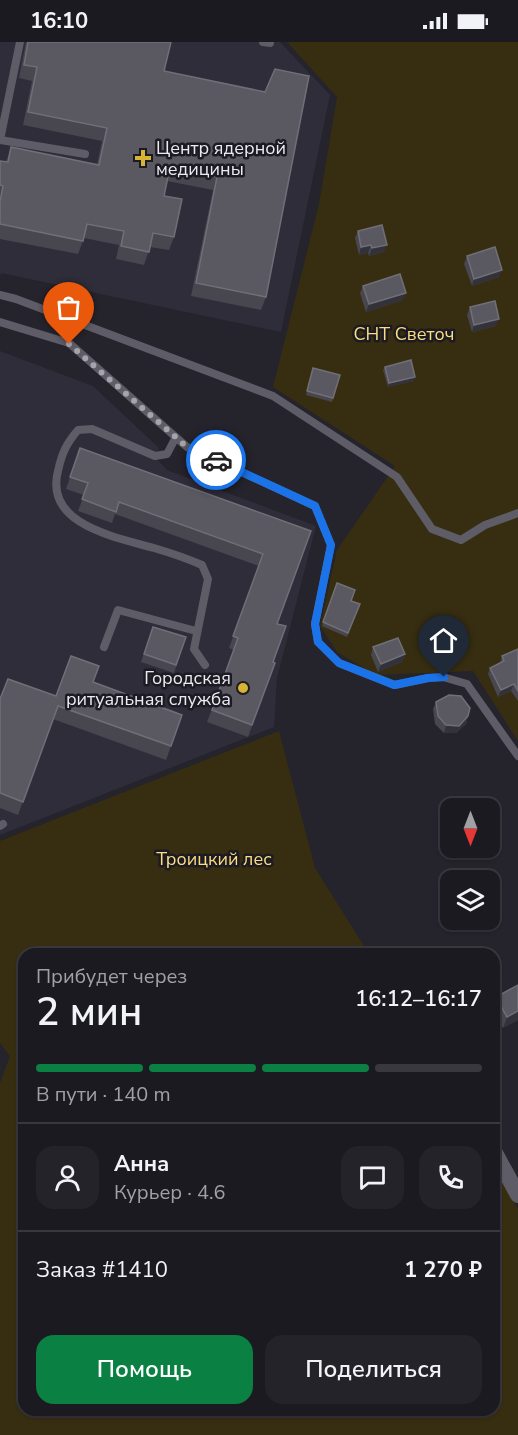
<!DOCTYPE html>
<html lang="ru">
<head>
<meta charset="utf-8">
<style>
	:root { --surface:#1c1a21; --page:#25232a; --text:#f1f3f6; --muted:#a0a1a5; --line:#3a383f; --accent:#0b8043 }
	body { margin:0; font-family:"Nunito Sans",sans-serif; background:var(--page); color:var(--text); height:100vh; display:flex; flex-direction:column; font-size:22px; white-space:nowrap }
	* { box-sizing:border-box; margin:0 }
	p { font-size:20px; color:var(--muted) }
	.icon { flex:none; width:33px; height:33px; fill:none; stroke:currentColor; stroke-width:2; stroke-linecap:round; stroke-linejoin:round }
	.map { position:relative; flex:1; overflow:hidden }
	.drawer { position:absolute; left:18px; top:906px; width:482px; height:468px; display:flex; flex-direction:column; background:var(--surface); border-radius:18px; box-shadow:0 2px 4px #0004,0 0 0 2px var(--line) }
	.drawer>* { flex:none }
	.needle { width:39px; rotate:180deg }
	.tools { position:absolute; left:440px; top:756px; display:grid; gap:12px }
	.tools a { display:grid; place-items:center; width:60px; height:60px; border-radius:12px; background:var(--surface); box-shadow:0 2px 4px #0004,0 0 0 2px var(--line); font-size:30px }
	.pin { position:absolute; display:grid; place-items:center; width:51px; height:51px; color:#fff; margin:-62px -26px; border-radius:50% 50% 50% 0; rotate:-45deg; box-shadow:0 0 6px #0007 }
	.pin .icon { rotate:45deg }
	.courier { position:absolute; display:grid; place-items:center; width:60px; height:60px; margin:-30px; border:4px solid #1a73e8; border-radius:50%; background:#fff; color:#222; box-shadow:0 2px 8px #0007 }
	.overview em { font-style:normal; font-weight:600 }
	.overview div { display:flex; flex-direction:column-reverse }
	.overview { display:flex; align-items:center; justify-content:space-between; height:102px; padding:0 18px }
	h1 { font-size:39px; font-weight:600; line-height:45px }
	.bar { display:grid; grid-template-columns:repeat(4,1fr); gap:9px 6px; align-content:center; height:72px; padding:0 18px }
	.bar i { height:8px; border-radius:4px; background:var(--line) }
	.bar .active { background:var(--accent) }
	.bar p { grid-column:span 4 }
	.line { display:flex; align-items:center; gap:15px; padding:0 18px; border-top:2px solid var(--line) }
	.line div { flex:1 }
	.round { display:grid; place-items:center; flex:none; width:63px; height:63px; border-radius:18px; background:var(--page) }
	.action { display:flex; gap:12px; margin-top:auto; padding:12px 18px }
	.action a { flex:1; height:69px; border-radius:18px; background:var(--accent); color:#fff; font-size:24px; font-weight:600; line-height:69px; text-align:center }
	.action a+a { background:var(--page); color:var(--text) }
	.status { display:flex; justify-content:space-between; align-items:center; height:42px; padding:0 30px; background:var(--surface); direction:ltr }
	.status svg { height:16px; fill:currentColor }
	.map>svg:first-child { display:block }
</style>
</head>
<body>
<div class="status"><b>16:10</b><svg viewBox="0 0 49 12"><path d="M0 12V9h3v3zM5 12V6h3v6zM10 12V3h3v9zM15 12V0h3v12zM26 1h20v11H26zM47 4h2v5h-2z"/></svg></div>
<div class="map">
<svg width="518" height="1393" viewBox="0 0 518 1393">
	<rect width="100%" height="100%" fill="#25232c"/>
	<!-- built -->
	<path fill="#302d3b" d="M0 0H280L330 53 281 290 1 231 0 235Z
		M0 309 93 344 159 406 155 415 167 428 316 484 277 636 274 685 0 793Z"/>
	<!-- green -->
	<path fill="#372e11" d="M287 0H518V699L473 629 376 633 337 610 320 584 337 508 395 424 273 345 319 162 337 55Z
		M279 689 315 826 369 912H24V1368H494V1124L518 1167V1393H0V1041L10 1014 0 1001V799Z"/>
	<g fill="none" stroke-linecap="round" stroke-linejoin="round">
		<!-- lane -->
		<path stroke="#5e5c66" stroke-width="8" d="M263 0 270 1
			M0 98 20 0
			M0 98 85 112
			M0 253 16 257 273 354 397 435 432 487 461 498 485 483 518 471
			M0 280 69 301 187 405 315 464 331 503 315 582 318 600 339 621 395 643 428 636 443 635 467 642 518 714
			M176 395 167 412 155 414 92 387 78 388C66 402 62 411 58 429 44 483 116 495 154 506 171 511 186 516 202 523L208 537 194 607 205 623
			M104 605 118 568 196 589
			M0 784 3 782"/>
		<!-- street -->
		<path stroke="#5e5c66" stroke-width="16" d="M494 1109 518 1153"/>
	</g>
	<!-- wall -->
	<path fill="#48464f" d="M26 0H171L164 29 265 50 266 255 261 268 191 254 213 148 167 139 164 154 174 195 169 208 150 205 144 223 116 217 119 203 84 196 78 212 0 197V119L6 120 11 105 97 123 102 99 23 83 32 39 19 36Z
		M358 189 384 210 369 214 368 211 359 213 355 196Z
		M467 214 499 235 472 244 464 222Z
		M363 244 403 258 366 270 360 251Z
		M470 265 496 284 472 290 467 273Z
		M385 325 414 339 388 345 383 328Z
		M312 330 340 333 332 360 306 353Z
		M80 406 311 489 277 582 273 620 275 621 248 695 207 680 234 608 229 606 259 524 115 472 112 481 78 469 84 453 66 447Z
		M337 541 351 559 360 562 347 595 322 584Z
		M153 585 186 595 174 631 141 620Z
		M373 605 405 612 402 620 378 630 371 613Z
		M518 607V659L511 649 498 655 488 632 490 626 500 621 502 614Z
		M93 640 182 673 166 718 53 677 18 773 0 766V657L56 654Z
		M436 660 468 674 466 682 456 691H444L435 682 433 667Z
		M496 955 518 978 503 986 494 969V961Z"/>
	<!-- shaded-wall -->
	<path fill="#33313a" d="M371 203 368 211 359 213 361 205Z
		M387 203 384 210 369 214 372 206Z
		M502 228 499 235 472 244 474 237Z
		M406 251 403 258 366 270 369 262Z
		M499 277 496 284 472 290 474 283Z
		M415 335 414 339 388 345 389 341Z
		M405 612 402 620 378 630 381 622Z
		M514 642 511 649 498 655 501 648Z
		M468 674 466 682 456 691H444L446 683Z
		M518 969V978L503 986 507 975Z"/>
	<!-- building -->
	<path fill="#5a5860" stroke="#706f77" stroke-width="1.5" d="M28 0H171L164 29 265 50 275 27 309 34 266 255 196 241 217 135 170 125 164 154 182 157 174 195 153 191 149 210 121 204 124 189 87 182 83 199 0 182V160L3 144 0 143V119L8 120 11 105 99 123 107 86 28 70 37 25 24 23Z
		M382 183 387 203 372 206 371 203 361 205 358 189Z
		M495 205 502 228 474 237 467 214Z
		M400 232 406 251 369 262 363 244Z
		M495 259 499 277 474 283 470 265Z
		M411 318 415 335 389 341 385 325Z
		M313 326 340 333 333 356 307 349Z
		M80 406 311 489 277 582 286 584 273 620 275 621 252 683 212 668 238 596 233 594 263 512 119 460 116 470 82 457 88 441 70 435Z
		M337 541 355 548 351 559 360 562 348 591 323 580Z
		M153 585 186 595 176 623 144 612Z
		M398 596 405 612 381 622 373 605Z
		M518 607V649L514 642 501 648 490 626 504 619 502 614Z
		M71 614 99 624 93 640 182 673 171 704 58 664 23 760 0 751V657L8 637 56 654Z
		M449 653 461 654 470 666 468 674 459 684 446 683 438 674 436 660Z
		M518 943V969L507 975 496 955Z"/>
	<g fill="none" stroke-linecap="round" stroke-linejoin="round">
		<!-- done -->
		<path stroke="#a6a4ab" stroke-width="6" stroke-dasharray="0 10.8" d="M69 302 187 405 216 418"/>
		<!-- route -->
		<path stroke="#1a73e8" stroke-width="8" d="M216 418 315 464 331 503 315 582 318 600 339 621 394 643 428 636 444 635"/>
	</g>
	<!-- markers -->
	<g fill="#d8b434" stroke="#1c1a22" stroke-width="2">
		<path d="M140 107h6v6h6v6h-6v6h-6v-6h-6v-6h6z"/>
		<circle cx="243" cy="646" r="6"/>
	</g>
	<g text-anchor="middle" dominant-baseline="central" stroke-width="5" stroke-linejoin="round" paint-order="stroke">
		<!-- poi labels -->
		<g font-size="18" fill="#ebeaf0" stroke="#1c1a22" text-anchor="start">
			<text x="156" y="106">Центр ядерной<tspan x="156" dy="21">медицины</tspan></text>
			<text x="231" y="636" text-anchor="end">Городская<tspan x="231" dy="21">ритуальная служба</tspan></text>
		</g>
		<!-- park labels -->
		<g font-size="18" fill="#fbdd7f" stroke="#1c1a22">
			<text x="404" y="292">СНТ Светоч</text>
			<text x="214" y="817">Троицкий лес</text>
		</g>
	</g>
</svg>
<div class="tools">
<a><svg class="needle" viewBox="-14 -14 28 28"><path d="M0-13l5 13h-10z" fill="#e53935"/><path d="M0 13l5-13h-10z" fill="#a0a1a5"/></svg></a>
<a><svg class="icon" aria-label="layers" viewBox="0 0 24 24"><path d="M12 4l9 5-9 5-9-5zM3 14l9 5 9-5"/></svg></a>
</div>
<div class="pin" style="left:69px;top:302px;background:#ea580c"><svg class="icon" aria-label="bag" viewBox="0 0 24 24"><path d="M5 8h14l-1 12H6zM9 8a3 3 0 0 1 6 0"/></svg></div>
<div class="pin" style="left:444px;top:635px;background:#1f2937"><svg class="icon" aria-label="home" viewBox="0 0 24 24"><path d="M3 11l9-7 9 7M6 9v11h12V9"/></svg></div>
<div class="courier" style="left:216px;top:418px"><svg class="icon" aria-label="car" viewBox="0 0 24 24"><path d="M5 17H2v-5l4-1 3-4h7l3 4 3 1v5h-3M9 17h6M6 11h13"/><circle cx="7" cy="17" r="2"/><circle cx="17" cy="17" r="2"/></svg></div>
<section class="drawer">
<div class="overview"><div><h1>2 мин</h1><p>Прибудет через</p></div><em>16:12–16:17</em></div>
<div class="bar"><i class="active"></i><i class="active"></i><i class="active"></i><i></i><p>В пути · 140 m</p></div>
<div class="line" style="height:108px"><a class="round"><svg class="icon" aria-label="person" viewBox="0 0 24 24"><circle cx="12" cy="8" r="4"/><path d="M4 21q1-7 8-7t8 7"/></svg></a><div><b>Анна</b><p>Курьер · 4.6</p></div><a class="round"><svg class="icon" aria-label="chat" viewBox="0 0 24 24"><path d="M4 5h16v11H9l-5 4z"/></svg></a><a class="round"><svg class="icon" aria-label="phone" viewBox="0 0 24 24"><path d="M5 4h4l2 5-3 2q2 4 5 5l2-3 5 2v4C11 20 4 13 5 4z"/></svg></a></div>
<div class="line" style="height:78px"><div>Заказ #1410</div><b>1 270 ₽</b></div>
<div class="action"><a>Помощь</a><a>Поделиться</a></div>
</section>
</div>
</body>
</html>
